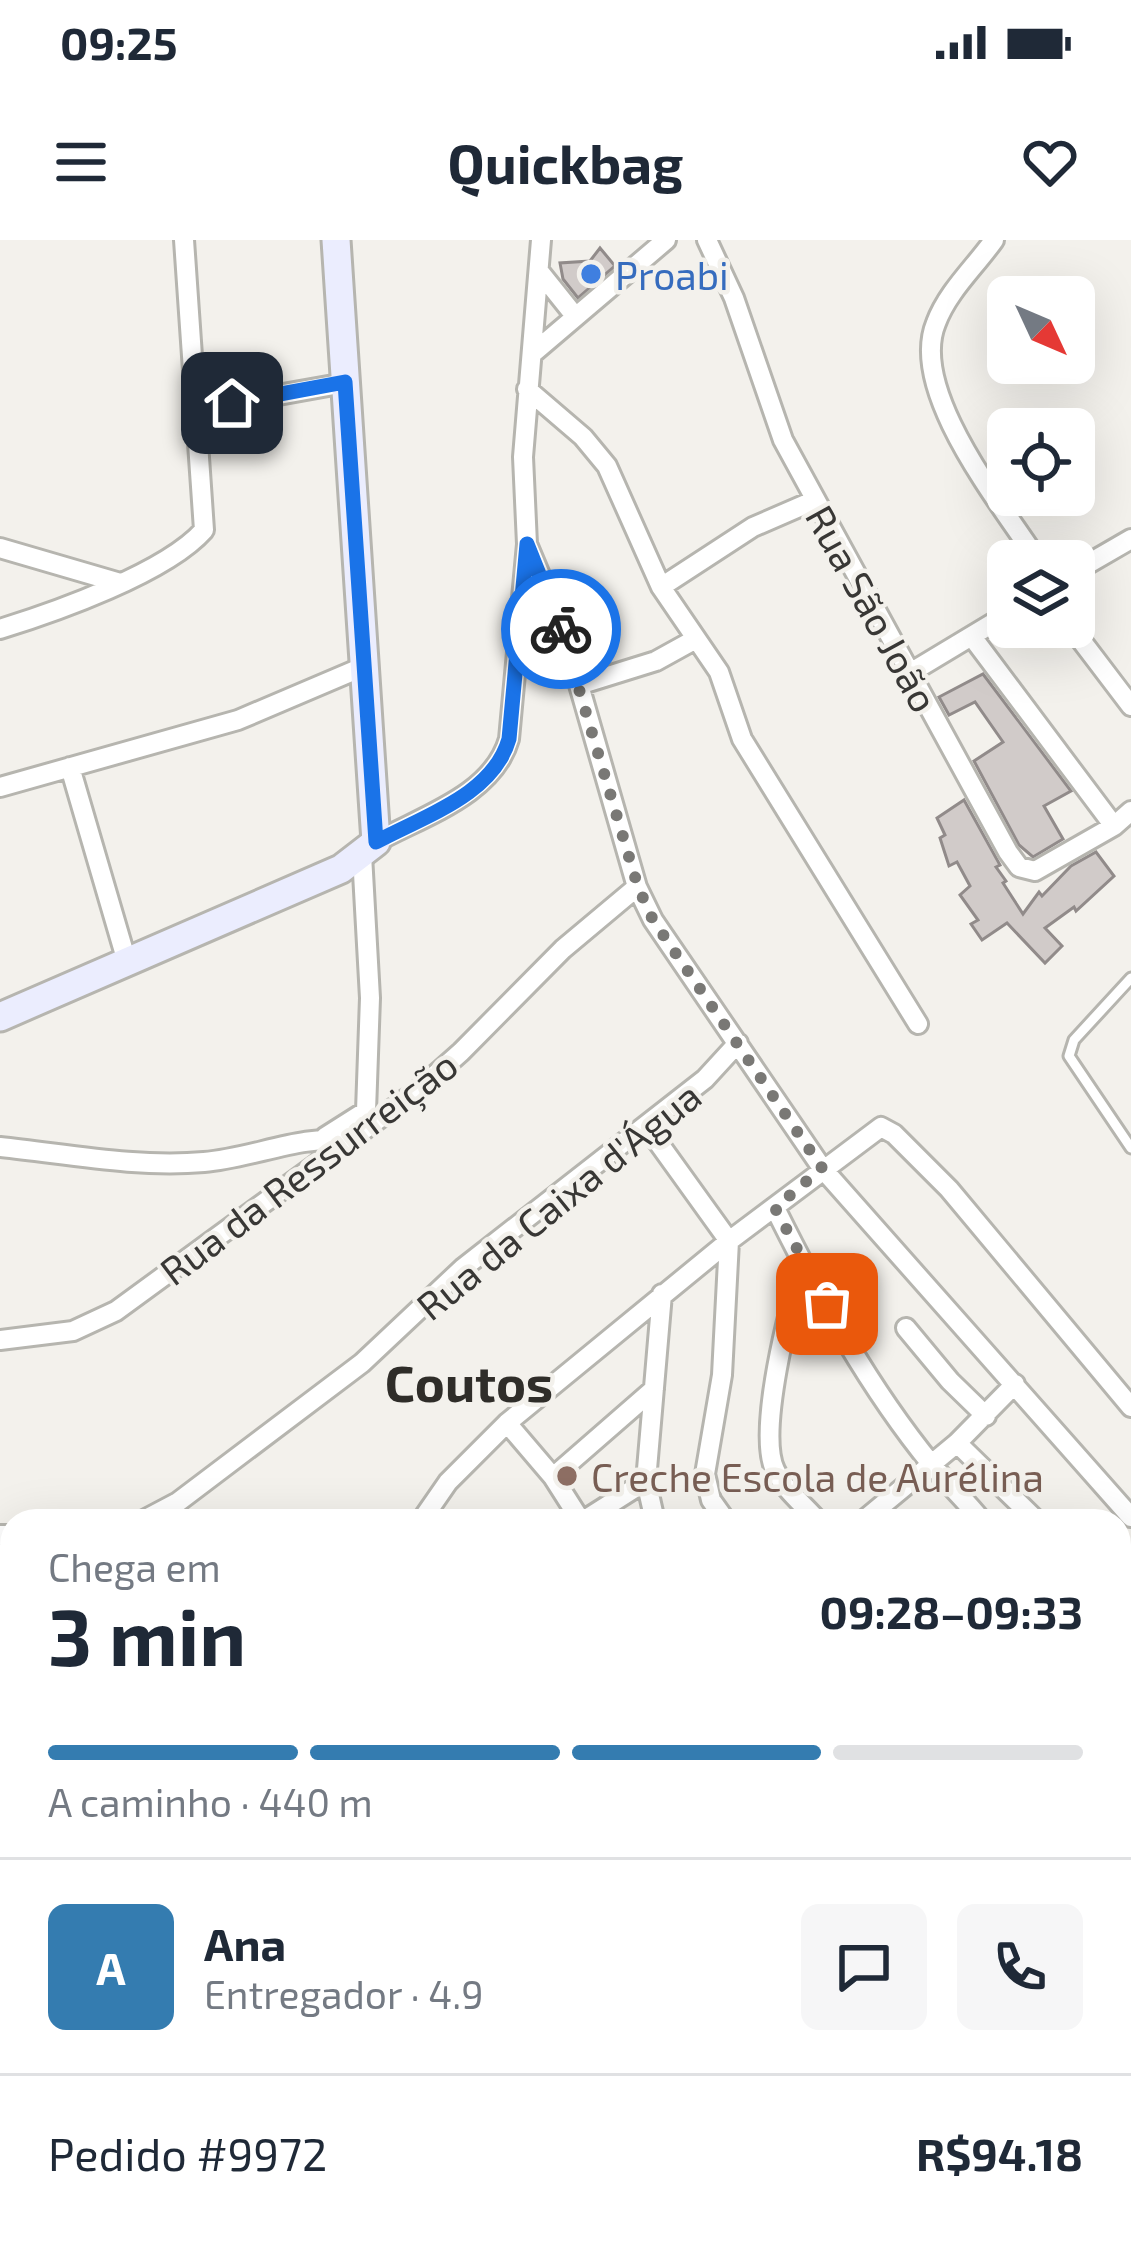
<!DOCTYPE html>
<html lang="pt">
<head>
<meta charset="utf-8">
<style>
	:root { --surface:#fff; --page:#f6f6f7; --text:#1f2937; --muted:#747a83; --line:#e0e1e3; --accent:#347cb0 }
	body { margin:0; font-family:"Exo 2",sans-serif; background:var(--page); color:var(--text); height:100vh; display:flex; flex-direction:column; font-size:45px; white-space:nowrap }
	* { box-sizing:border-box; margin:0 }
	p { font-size:39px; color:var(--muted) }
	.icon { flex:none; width:66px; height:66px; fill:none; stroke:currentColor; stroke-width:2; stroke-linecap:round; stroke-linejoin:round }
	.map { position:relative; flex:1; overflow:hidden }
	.side { position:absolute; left:0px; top:1269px; width:1131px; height:747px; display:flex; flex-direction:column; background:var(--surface); border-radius:36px 36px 0 0; box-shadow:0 12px 48px #0002 }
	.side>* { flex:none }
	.needle { width:78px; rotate:134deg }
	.fabs { position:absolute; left:987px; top:36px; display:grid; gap:24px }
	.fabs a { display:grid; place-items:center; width:108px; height:108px; border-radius:18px; background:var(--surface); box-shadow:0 12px 48px #0002; font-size:60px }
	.pin { position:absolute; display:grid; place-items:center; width:102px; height:102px; color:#fff; margin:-51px; border-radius:24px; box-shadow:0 6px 18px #0006 }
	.courier { position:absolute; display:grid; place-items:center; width:120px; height:120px; margin:-60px; border:9px solid #1a73e8; border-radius:50%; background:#fff; color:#222; box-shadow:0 3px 15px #0007 }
	.head em { font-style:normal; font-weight:700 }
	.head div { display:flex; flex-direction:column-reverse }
	.head { display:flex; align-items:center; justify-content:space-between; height:204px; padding:0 48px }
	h1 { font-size:78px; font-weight:700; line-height:90px }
	.bar { display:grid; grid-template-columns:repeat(4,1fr); gap:18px 12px; align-content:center; height:144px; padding:0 48px }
	.bar i { height:15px; border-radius:9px; background:var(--line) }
	.bar .on { background:var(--accent) }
	.bar p { grid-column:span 4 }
	.line { display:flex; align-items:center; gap:30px; padding:0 48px; border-top:3px solid var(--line) }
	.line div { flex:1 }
	.round { display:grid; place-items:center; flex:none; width:126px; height:126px; border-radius:18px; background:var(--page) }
	.status { display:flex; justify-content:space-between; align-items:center; height:84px; padding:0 60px; background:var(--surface); direction:ltr }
	.status svg { height:33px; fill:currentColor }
	header { display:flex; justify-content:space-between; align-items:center; height:156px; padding:0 48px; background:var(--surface); font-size:54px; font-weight:700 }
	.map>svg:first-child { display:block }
</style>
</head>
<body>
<div class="status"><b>09:25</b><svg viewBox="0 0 49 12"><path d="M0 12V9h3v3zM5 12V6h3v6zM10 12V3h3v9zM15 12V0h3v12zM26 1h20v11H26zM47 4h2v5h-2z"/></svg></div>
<header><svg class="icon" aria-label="menu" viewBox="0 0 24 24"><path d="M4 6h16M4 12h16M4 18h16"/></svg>Quickbag<svg class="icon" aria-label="heart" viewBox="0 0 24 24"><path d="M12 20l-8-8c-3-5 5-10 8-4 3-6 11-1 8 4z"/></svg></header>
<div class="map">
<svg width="1131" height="2014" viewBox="0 0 1131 2014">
	<rect width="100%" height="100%" fill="#f3f1ec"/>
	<!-- building -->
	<path fill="#d1cbc9" stroke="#918b8a" stroke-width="3" d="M600 8 615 26 578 58 563 39 560 23 590 21Z
		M983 434 1071 551 1044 566 1063 599 1033 617 1019 605 974 521 1003 502 975 462 949 475 939 457Z
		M964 560 1000 625 996 627 1006 641 1003 643 1023 674 1039 652 1042 656 1071 626 1096 612 1114 636 1076 671 1074 667 1045 688 1062 706 1045 723 1007 683 982 700 971 684 978 680 960 655 970 646 957 622 949 626 940 598 945 595 937 578Z"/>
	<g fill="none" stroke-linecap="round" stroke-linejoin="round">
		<!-- lane casing -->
		<g stroke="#b6b5af" stroke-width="15">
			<path id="lane" d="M1131 738 1074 800 1069 816 1131 908"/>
		</g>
		<!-- street casing -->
		<g stroke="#b6b5af" stroke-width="24">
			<path id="street" d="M707 0 734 58 783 200 1008 612 1019 627 1035 631 1114 586 1131 571
				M994 0C975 27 948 51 936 83 908 151 1002 265 1038 321
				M539 31 575 76
				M532 114 666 0
				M527 149 583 197 607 226 661 347 719 432 742 499 918 784
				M194 170 345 143
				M527 304 555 371 579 445 637 647 653 680 822 928 1131 1277
				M0 308 120 343
				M1074 332 1131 299
				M661 347 753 287 813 261
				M1071 387 1131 466
				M0 389C55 372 166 333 204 290L184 0
				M973 398 1114 586
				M910 433 1008 374
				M579 445 656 421 694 400
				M70 527 127 722
				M0 547 238 480 365 426
				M376 602C423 576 493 555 509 499L527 304 523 217 541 0
				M647 887 729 1001 722 1135 705 1234 711 1260 726 1281
				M325 897 366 871 370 758 362 615
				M0 907C67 914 137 928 204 922 254 918 301 894 351 901
				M775 968C819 1057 869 1148 932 1225 948 1244 966 1261 982 1281
				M803 1024C789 1065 757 1192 775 1230 784 1249 804 1265 818 1281
				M906 1088 950 1141 986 1176
				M0 1100 73 1091 116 1071 417 851 461 812 563 709 637 647
				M507 1183 553 1237 581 1281
				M957 1203 1037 1281
				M553 1237 654 1149
				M142 1281 178 1262 362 1123 463 1028 705 839 738 803
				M421 1281 448 1242 507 1183 729 1001 881 887 894 894 949 949 1131 1167
				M583 1281 646 1241
				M655 1281 646 1241 662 1054
				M863 1281 957 1203 1015 1144
				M0 1295H12
				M1119 1382 1131 1371
				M0 1414 12 1421
				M0 1445 12 1442
				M0 1530 12 1526
				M1119 1642 1131 1633
				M1119 1796 1131 1790
				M0 1813 12 1818
				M0 1941 12 1931
				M1119 1972 1131 1965
				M1119 2002 1126 2014
				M185 2004 193 2014
				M637 2004 650 2014
				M994 2004 1000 2014
				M53 2014 64 2004
				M1048 2014 1064 2004"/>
		</g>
		<!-- secondary casing -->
		<g stroke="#b6b5af" stroke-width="33">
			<path id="secondary" d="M0 777 341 629 376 602 336 0"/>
		</g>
		<!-- primary casing -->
		<g stroke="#8d93b6" stroke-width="36">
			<path id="primary" d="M1119 1850 1131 1846
				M708 2014 720 2004"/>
		</g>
		<!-- lane -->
		<use href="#lane" stroke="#fff" stroke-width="9"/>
		<!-- street -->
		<use href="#street" stroke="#fff" stroke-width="18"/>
		<!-- secondary -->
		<use href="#secondary" stroke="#ebedfe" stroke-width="27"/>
		<!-- primary -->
		<use href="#primary" stroke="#d6dcfd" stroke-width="30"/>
	</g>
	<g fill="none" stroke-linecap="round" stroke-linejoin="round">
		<!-- done -->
		<path stroke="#797875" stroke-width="12" stroke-dasharray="0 21.6" d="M561 389 638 647 653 680 822 928 775 968 827 1064"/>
		<!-- route -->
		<path stroke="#1a73e8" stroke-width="15" d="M232 163 345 142 376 602C424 576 493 555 509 499L527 304 561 389"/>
	</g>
	<!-- markers -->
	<circle fill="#3f7fe0" stroke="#f3f1ec" stroke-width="4.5" cx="591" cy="34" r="12"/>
	<circle fill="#8d6e63" stroke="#f3f1ec" stroke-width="4.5" cx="567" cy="1236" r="12"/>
	<g text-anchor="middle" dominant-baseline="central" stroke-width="9" stroke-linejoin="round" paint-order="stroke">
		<!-- shop labels -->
		<g font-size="39" fill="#366cbe" stroke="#f3f1ec" text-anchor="start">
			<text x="615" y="34">Proabi</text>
		</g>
		<!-- street labels -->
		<g font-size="39" fill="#383735" stroke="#f3f1ec">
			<text transform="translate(873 368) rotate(61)">Rua São João</text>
			<text transform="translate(308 927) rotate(-37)">Rua da Ressurreição</text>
			<text transform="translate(558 960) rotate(-39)">Rua da Caixa d'Água</text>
		</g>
		<!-- education labels -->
		<g font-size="39" fill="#785e54" stroke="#f3f1ec" text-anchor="start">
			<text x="591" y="1236">Creche Escola de Aurélina</text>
		</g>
		<!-- district labels -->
		<g font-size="51" font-weight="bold" fill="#2f2d29" stroke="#f3f1ec">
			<text x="469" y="1141">Coutos</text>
		</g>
	</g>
</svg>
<div class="fabs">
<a><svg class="needle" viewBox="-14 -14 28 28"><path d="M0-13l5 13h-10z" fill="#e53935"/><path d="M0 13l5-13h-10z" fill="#747a83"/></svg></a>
<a><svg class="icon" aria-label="locate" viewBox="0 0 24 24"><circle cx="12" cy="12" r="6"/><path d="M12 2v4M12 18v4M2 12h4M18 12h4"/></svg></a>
<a><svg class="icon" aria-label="layers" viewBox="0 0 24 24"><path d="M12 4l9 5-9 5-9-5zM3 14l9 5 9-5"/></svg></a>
</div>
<div class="pin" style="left:827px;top:1064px;background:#ea580c"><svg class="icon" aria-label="bag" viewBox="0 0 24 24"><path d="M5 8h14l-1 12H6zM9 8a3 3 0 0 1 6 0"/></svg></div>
<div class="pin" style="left:232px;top:163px;background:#1f2937"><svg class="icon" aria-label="home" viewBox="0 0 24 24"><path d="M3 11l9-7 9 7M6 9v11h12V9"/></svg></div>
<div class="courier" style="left:561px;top:389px"><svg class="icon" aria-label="bike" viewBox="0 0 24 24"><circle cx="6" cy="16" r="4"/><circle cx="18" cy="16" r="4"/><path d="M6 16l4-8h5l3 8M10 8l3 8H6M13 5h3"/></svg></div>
<section class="side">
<div class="head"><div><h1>3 min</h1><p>Chega em</p></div><em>09:28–09:33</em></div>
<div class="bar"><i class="on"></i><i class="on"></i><i class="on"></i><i></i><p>A caminho · 440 m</p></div>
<div class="line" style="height:216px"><b class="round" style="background:var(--accent);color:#fff">A</b><div><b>Ana</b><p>Entregador · 4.9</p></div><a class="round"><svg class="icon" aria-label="chat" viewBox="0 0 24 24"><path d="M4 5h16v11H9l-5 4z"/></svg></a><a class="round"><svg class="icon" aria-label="phone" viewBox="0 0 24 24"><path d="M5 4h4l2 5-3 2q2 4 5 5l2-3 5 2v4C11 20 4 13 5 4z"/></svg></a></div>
<div class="line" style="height:156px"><div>Pedido #9972</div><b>R$94.18</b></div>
</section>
</div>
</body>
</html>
